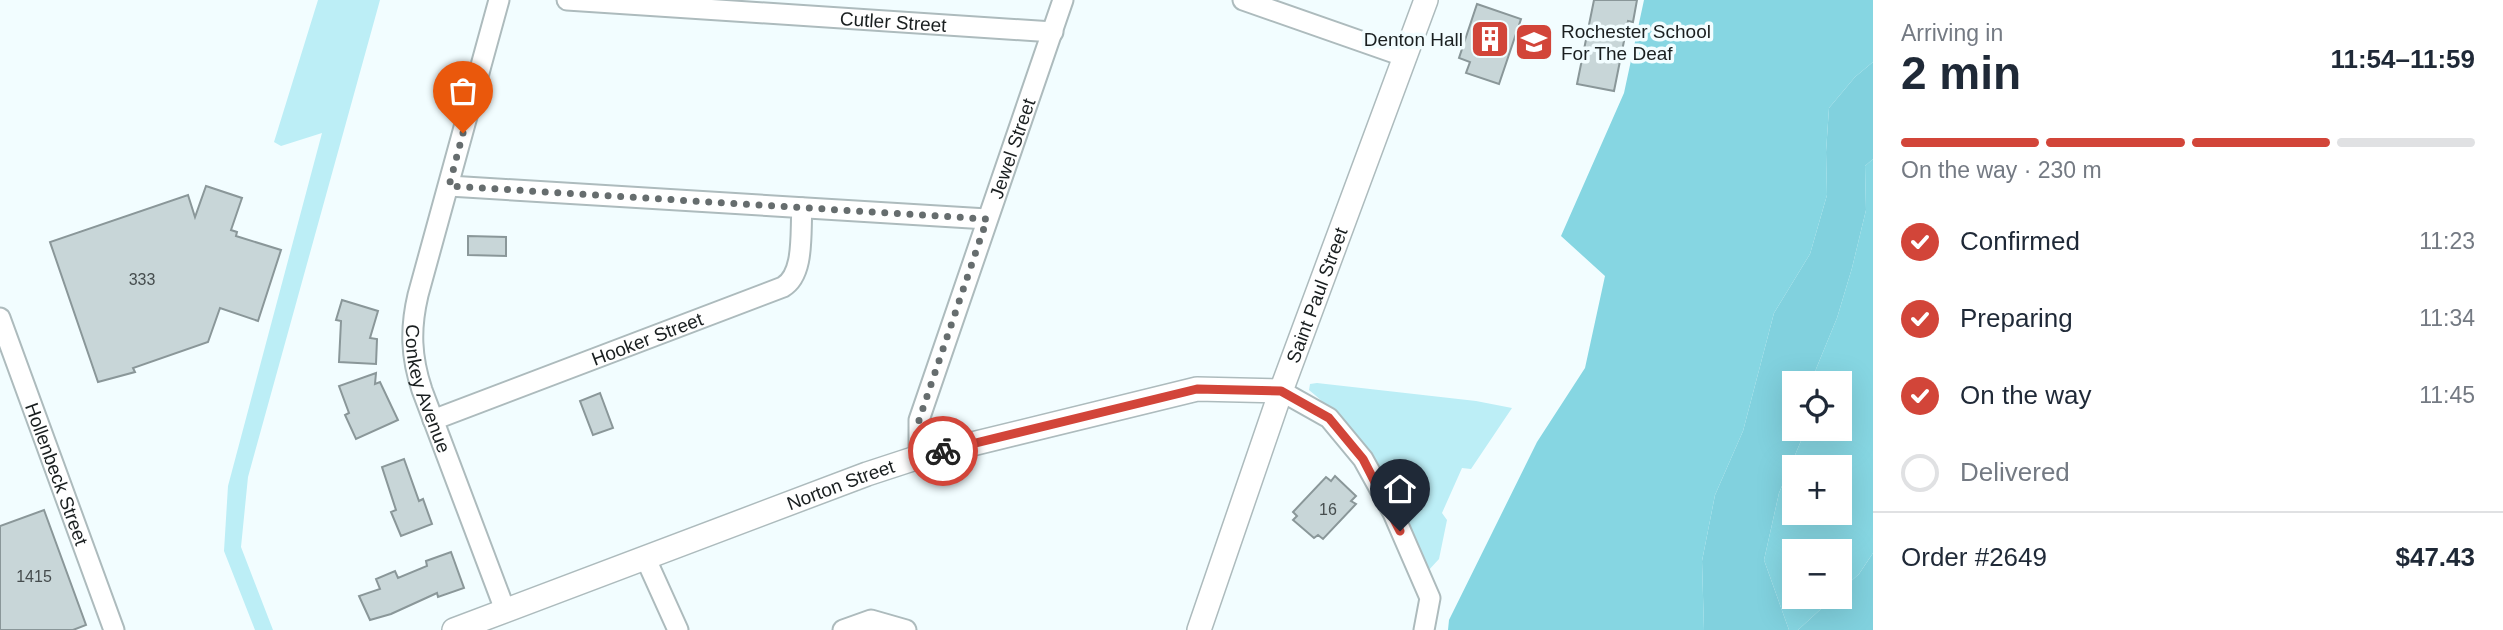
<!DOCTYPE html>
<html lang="en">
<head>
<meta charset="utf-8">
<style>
	:root { --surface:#fff; --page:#f2f2f3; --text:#1f2937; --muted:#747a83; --line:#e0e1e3; --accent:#d24539 }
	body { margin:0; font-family:Arial,sans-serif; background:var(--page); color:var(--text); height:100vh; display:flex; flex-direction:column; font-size:26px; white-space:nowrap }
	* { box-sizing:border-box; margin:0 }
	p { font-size:23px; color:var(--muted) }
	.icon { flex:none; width:38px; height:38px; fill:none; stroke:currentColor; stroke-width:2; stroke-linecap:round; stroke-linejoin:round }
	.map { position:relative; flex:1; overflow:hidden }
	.details { display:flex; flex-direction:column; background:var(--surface); width:630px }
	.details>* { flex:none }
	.fabs { position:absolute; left:1782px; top:371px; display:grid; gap:14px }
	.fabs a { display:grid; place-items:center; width:70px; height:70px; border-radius:0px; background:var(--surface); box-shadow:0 7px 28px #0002; font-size:35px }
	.pin { position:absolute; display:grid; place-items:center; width:60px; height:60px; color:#fff; margin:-72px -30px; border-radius:50% 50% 50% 0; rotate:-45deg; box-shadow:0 0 7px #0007 }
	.pin .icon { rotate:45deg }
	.courier { position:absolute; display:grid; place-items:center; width:70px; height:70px; margin:-35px; border:5px solid #d24539; border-radius:50%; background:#fff; color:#222; box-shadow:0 2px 9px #0007 }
	.head em { font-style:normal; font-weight:700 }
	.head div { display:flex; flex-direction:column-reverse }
	.head { display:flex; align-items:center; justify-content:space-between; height:119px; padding:0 28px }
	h1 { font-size:46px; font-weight:700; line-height:52px }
	.bar { display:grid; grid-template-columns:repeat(4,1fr); gap:10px 7px; align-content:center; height:84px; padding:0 28px }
	.bar i { height:9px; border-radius:5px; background:var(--line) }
	.bar .active { background:var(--accent) }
	.bar p { grid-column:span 4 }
	.line { display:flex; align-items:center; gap:18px; padding:0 28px; border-top:2px solid var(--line) }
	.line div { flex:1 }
	ol { padding:0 28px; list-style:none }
	li { display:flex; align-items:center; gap:21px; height:77px }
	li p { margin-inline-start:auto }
	li .icon { padding:7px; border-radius:50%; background:var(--accent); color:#fff; stroke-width:4 }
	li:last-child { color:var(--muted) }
	li i { width:38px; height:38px; border:4px solid var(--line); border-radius:50% }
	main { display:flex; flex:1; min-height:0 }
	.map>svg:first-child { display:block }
</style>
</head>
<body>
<main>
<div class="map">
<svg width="1873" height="630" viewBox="0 0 1873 630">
	<rect width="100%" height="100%" fill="#f2fdff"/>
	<!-- green -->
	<path fill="#bceef6" d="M318 0H380L248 477 241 547 273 630H255L224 551 228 486 322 133 281 146 274 142Z
		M1317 383 1476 401 1512 408 1471 469 1462 468 1442 513 1447 520 1439 559 1427 572C1418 553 1413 534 1405 515 1382 461 1354 428 1309 390L1310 384Z"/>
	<!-- forest -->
	<path fill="#86d6e2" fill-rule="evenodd" d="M1644 0H1873V62L1855 77 1829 108 1826 152 1827 195 1810 254 1774 313 1743 431 1715 495 1702 561 1704 630H1448L1449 620 1537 442 1585 368 1605 276 1561 236 1624 93Z
		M1873 159V553L1859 574 1839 592V551H1794V597H1834L1798 630H1789L1764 560 1779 493 1806 429H1839V383H1813L1816 369 1837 318 1852 268 1866 210 1865 166ZM1794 467H1839V513H1794Z"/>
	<!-- water -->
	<path fill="#81d1de" d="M1873 62V159L1865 166 1866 210 1852 268 1837 318 1816 369 1813 383H1794V429H1806L1779 493 1764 560 1789 630H1704L1702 561 1715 495 1743 431 1774 313 1810 254 1827 195 1826 152 1829 108 1855 77Z
		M1873 553V630H1798L1834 597H1839V592L1859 574Z"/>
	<!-- building -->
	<path fill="#c8d6d8" stroke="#8a9799" stroke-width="2" d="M1594 0H1637L1633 22 1628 21 1614 91 1577 84Z
		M1477 4 1521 19 1499 84 1466 73 1470 62 1459 58Z
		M206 186 242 198 231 230 237 232 236 236 281 250 258 321 220 308 208 342 133 368 135 372 98 382 50 242 188 195 195 217Z
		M468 236 506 237V256L468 255Z
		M342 300 378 311 370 338 377 339 376 364 339 362 341 321 336 320Z
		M376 373 375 384 380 382 398 420 356 439 345 415 349 413 339 386Z
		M600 393 613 428 593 435 580 401Z
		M404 459 419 501 423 499 432 524 401 536 391 512 396 510 382 467Z
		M1335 476 1356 496 1351 501 1356 504 1323 539 1318 535 1314 538 1293 520 1297 516 1293 512 1326 477 1331 481Z
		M44 510 86 625 73 630H0V526Z
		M451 552 464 588 438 597 437 593 391 614 370 620 359 596 380 589 376 579 395 571 398 578 427 566 426 561Z"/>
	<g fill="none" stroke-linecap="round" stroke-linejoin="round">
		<!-- minor casing -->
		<g stroke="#adbbbd" stroke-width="23">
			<g id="minor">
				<path id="s1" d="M499 0 418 295C410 329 411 357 422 390L505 610"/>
				<path id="s2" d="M567 0 1053 32"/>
				<path d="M1243 0 1406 57"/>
				<path d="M449 186 987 219"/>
				<path id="s3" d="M0 318 114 630"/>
				<path d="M1281 391 1329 418 1363 459 1393 513 1430 598 1424 630"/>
				<path id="s4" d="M433 420 783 287C805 274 800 232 802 208"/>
				<path id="s5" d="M919 457V420L1063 0"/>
				<path d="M645 557 678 630"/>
				<path d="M843 630 871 620 906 630"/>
			</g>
		</g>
		<!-- major casing -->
		<g stroke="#adbbbd" stroke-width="26">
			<g id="major">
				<path id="s6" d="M454 630 867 474 919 457 1197 389 1281 391"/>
				<path id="s7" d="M1199 630 1281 391 1426 0"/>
			</g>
		</g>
		<!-- minor -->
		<use href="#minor" stroke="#fff" stroke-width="19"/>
		<!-- major -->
		<use href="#major" stroke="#fff" stroke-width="23"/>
	</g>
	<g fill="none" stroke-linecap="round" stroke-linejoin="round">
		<!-- done -->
		<path stroke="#666d6e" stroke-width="7" stroke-dasharray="0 12.6" d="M463 133 449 186 987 219 919 420V457L943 451"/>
		<!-- route -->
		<path stroke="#d24539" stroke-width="9" d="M943 451 1197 389 1281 391 1329 418 1363 459 1400 531"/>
	</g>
	<!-- icons -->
	<defs>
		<g id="building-square" transform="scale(2.0125)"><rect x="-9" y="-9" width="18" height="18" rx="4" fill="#d24539" stroke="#f2fdff"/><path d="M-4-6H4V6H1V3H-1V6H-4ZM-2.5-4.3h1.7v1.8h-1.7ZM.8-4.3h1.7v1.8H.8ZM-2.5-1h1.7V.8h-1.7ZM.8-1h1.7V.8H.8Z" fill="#fff"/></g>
		<g id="school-square" transform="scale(2.0125)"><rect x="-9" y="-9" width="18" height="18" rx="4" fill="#d24539" stroke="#f2fdff"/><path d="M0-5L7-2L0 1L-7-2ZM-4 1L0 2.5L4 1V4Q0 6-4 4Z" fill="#fff"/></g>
	</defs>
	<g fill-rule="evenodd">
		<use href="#building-square" x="1490" y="39"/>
		<use href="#school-square" x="1534" y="42"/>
	</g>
	<g text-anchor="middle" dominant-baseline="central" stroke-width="7" stroke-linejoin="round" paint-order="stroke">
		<!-- number labels -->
		<g font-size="16" fill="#464d4e">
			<text x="142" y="279">333</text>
			<text x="1328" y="509">16</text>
			<text x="34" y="576">1415</text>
		</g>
		<!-- street labels -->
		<g font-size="19" fill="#1a1f20" stroke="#f2fdff">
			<text stroke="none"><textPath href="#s2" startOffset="327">Cutler Street</textPath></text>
			<text stroke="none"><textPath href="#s5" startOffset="324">Jewel Street</textPath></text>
			<text stroke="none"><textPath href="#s7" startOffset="355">Saint Paul Street</textPath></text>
			<text stroke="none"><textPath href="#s4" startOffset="229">Hooker Street</textPath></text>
			<text stroke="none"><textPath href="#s1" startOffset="402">Conkey Avenue</textPath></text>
			<text stroke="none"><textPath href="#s3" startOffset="166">Hollenbeck Street</textPath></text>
			<text stroke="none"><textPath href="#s6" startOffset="413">Norton Street</textPath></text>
		</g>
		<!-- poi labels -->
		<g font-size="19" fill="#1a1f20" stroke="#f2fdff" text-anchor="start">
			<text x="1561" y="31">Rochester School<tspan x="1561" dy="22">For The Deaf</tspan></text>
			<text x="1463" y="39" text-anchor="end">Denton Hall</text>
		</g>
	</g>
</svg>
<div class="fabs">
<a><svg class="icon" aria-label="locate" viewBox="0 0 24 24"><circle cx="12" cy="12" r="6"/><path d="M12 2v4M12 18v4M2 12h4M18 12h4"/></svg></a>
<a>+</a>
<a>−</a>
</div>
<div class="pin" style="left:463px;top:133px;background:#ea580c"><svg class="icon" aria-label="bag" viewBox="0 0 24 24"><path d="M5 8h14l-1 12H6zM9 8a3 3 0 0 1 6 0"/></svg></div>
<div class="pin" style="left:1400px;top:531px;background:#1f2937"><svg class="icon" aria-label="home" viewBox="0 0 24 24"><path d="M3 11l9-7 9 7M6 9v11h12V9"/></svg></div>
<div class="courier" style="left:943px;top:451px"><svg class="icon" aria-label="bike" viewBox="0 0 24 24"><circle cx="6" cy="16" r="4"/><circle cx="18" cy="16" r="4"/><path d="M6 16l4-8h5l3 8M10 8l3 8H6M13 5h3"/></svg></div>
</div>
<section class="details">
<div class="head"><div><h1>2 min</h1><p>Arriving in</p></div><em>11:54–11:59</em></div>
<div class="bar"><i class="active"></i><i class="active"></i><i class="active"></i><i></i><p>On the way · 230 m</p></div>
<ol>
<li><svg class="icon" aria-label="check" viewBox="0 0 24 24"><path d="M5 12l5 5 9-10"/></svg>Confirmed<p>11:23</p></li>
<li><svg class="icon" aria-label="check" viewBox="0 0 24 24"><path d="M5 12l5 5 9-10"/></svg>Preparing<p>11:34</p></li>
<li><svg class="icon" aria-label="check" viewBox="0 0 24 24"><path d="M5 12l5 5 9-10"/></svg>On the way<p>11:45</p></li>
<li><i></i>Delivered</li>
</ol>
<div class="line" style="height:91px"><div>Order #2649</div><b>$47.43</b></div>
</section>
</main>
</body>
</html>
